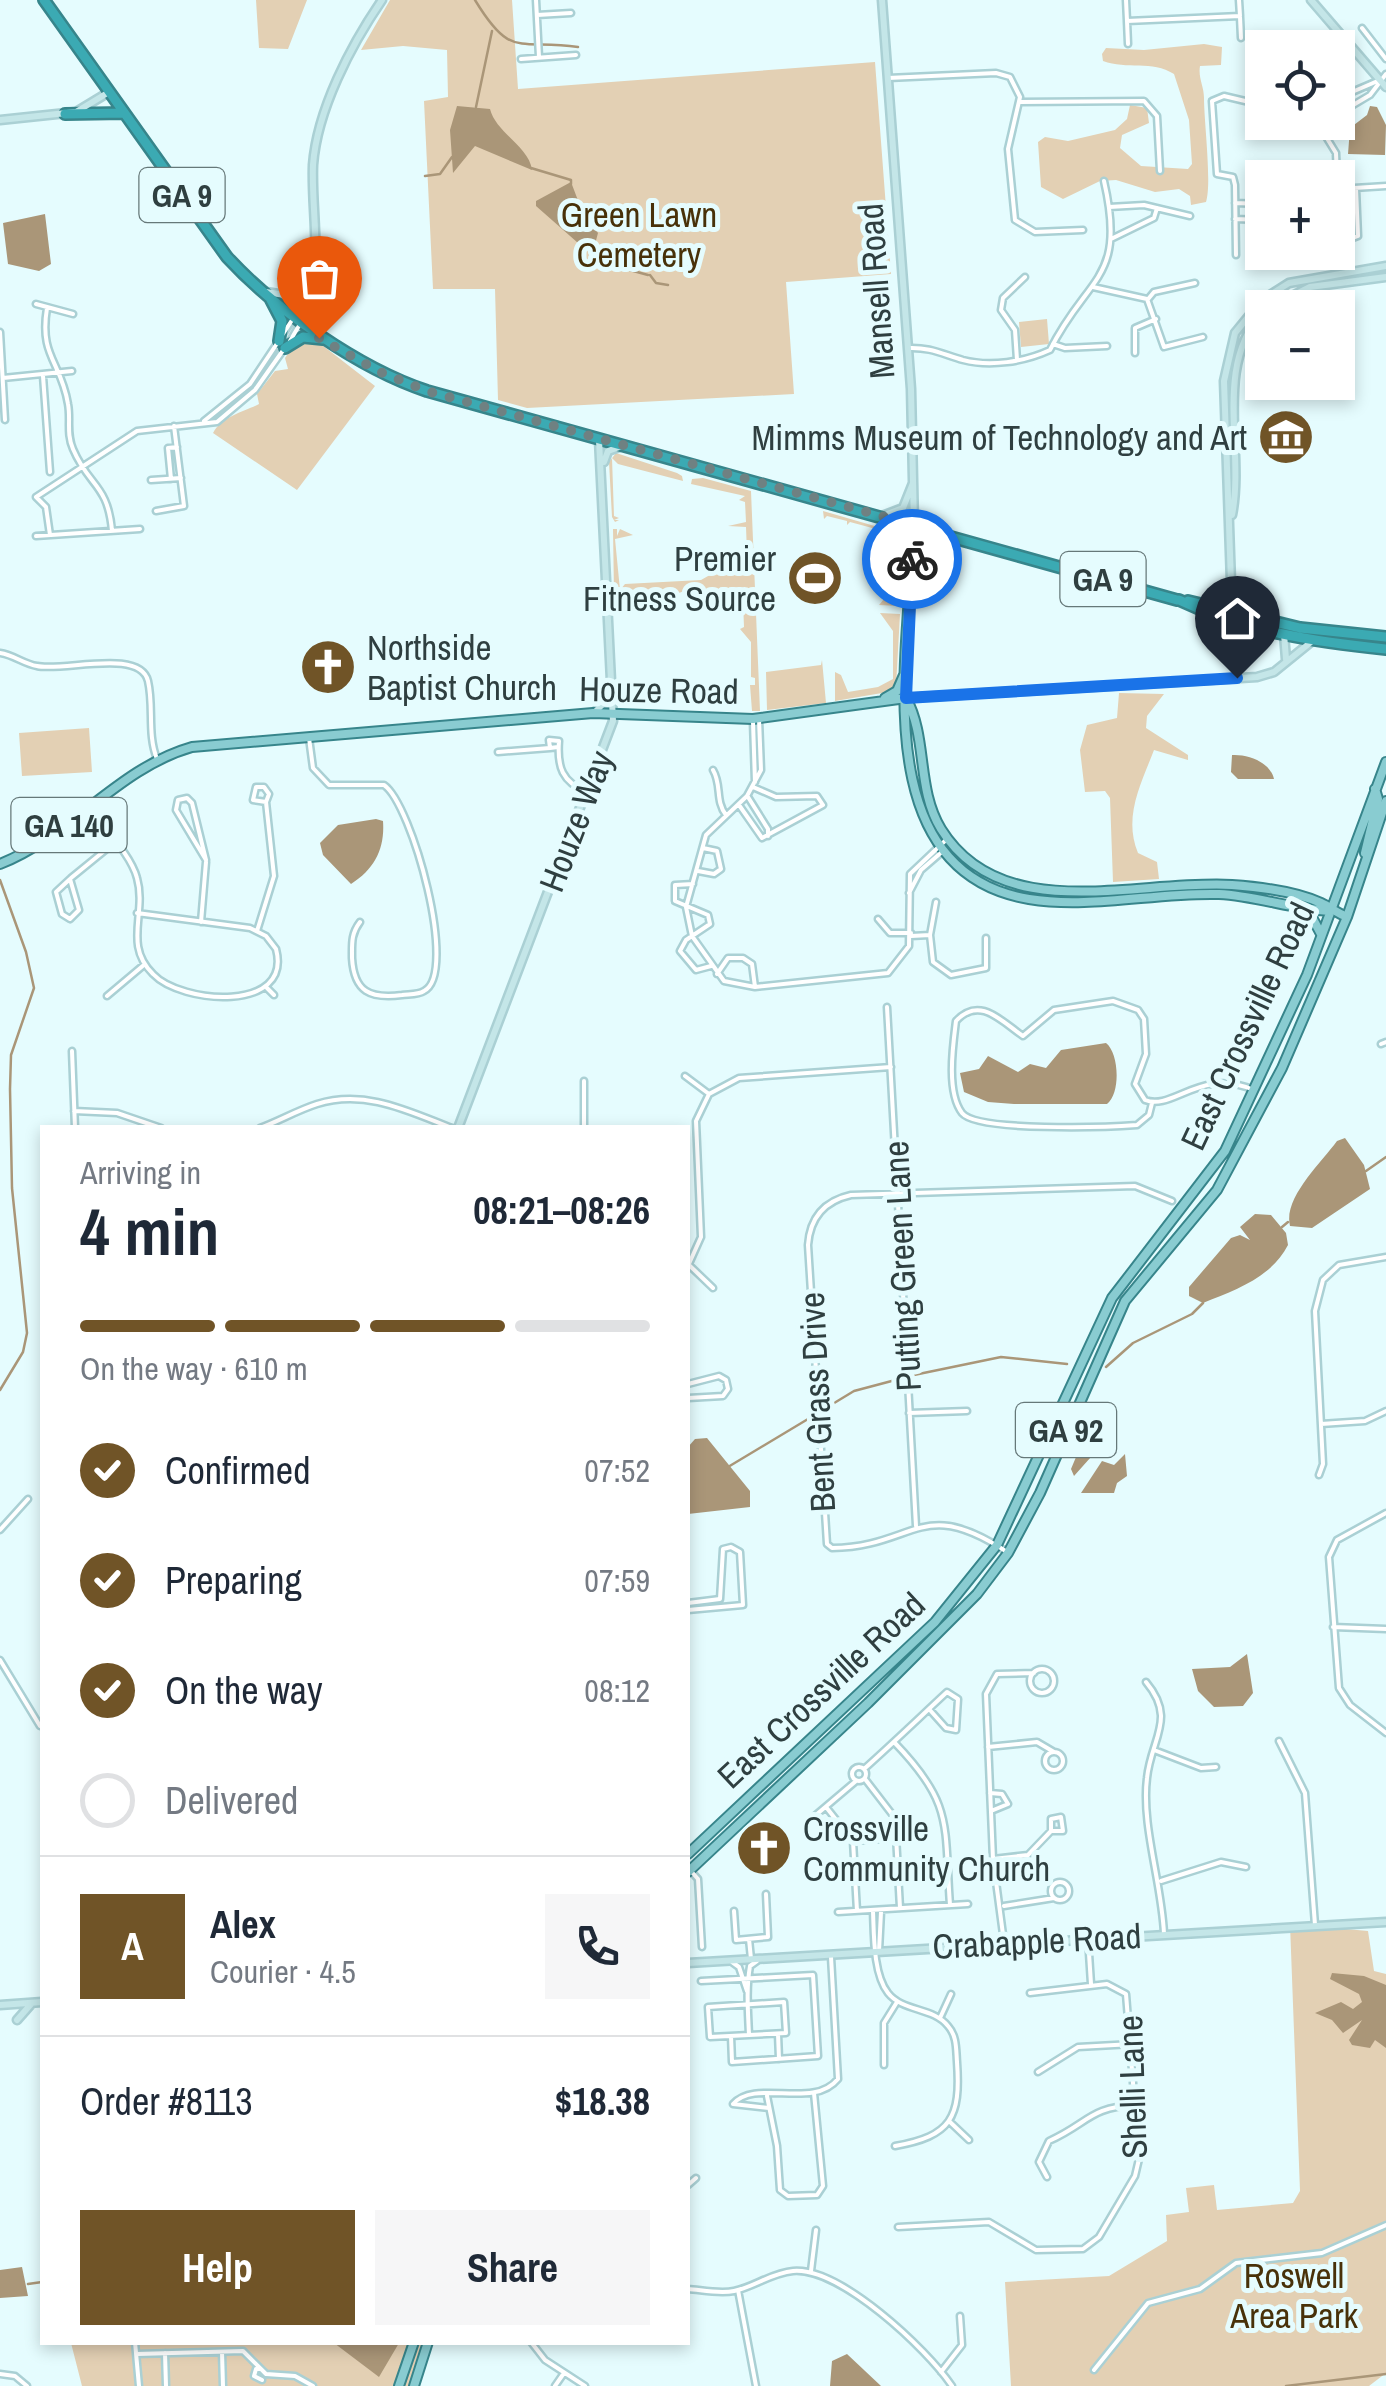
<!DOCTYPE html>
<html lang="en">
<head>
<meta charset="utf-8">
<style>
	:root { --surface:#fff; --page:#f6f6f7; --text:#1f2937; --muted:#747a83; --line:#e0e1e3; --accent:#705427 }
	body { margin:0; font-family:"Archivo Narrow",sans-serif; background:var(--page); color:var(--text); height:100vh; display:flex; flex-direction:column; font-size:38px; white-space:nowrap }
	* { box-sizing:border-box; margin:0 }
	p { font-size:32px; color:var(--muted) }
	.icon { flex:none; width:55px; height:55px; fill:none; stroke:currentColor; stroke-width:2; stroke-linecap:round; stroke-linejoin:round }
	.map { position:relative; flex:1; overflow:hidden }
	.panel { position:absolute; left:40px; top:1125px; width:650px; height:1220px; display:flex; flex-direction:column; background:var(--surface); border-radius:0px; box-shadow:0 5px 15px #0003 }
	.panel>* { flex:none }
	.fabs { position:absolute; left:1245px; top:30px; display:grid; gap:20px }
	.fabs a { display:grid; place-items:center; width:110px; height:110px; border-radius:0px; background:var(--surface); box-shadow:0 5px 15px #0003; font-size:50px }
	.pin { position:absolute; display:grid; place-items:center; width:85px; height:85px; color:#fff; margin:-102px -42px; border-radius:50% 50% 50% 0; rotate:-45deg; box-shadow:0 0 10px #0007 }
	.pin .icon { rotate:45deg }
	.courier { position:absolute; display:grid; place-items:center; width:100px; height:100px; margin:-50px; border:8px solid #1a73e8; border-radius:50%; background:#fff; color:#222; box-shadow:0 2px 12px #0007 }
	.summary em { font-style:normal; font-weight:700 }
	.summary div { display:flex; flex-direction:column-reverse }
	.summary { display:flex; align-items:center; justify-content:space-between; height:170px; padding:0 40px }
	h1 { font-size:65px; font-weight:700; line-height:75px }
	.bar { display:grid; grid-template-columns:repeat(4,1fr); gap:15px 10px; align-content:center; height:120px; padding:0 40px }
	.bar i { height:12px; border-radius:8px; background:var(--line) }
	.bar .current { background:var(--accent) }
	.bar p { grid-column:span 4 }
	.line { display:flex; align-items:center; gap:25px; padding:0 40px; border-top:2px solid var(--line) }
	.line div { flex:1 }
	.round { display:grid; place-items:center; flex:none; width:105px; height:105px; border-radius:0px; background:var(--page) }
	ol { padding:0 40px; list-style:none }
	li { display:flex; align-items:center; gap:30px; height:110px }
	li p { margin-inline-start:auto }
	li .icon { padding:10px; border-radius:50%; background:var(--accent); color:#fff; stroke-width:4 }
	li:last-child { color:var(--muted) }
	li i { width:55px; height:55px; border:5px solid var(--line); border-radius:50% }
	.primary-button { display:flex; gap:20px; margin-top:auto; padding:20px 40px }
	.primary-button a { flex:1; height:115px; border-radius:0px; background:var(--accent); color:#fff; font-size:40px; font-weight:700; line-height:115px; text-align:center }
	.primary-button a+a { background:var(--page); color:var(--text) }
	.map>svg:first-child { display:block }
</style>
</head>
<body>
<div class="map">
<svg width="1386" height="2386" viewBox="0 0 1386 2386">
	<rect width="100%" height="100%" fill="#e5fcfe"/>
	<!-- green -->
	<path fill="#e3d0b4" d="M256 0H307L288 49 259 48Z
		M390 0H512L518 89 875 62 891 274 786 282 794 394 527 408 498 400 495 289H433L424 101 448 97 447 50 403 46 361 50Z
		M1204 44 1222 47 1221 65 1200 66C1198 78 1204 86 1204 98 1204 122 1212 184 1206 202L1191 205 1190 196 1179 189 1155 192 1116 180 1100 181 1063 199 1041 187 1038 142 1045 137 1068 141 1115 130 1127 119 1130 105 1147 108 1149 123 1122 135 1120 148 1141 166 1188 169 1192 164 1189 120 1174 74C1152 60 1127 70 1103 61L1102 54 1106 48 1144 50Z
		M1047 319 1049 344 1021 347 1019 322Z
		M313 338 375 386 297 490 213 433C222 416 246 411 259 404L257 394 275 371 288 369 285 358 296 342Z
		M616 453 677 473 682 476 683 481 618 464 612 458 614 516 619 518 614 520H619L615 522 612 517 609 462Z
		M703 478 751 491 760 711H752L750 685H755V678L751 677V642L740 629 744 627 743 601H737L732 591H684L669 597 666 591 634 593 632 598 614 593 613 529H617V536L620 529 633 535 615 539 620 590 625 584 701 580 747 554 746 527 728 526 746 522 745 502 739 500 745 496 691 484 692 479Z
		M823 511 902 534 899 606 879 605 899 581 898 535 850 522 847 525V521L827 516 824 519Z
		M880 613 900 614 896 686 888 692 835 701V672L841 675 848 692 878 687 893 679V631Z
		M822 660 826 703 767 710 766 672 821 665Z
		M1119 693 1164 694 1147 716 1146 728 1188 755V760L1154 750C1141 784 1123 817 1138 853L1157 862 1159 879 1113 882 1110 798 1105 791 1085 792 1080 750 1087 725 1117 718Z
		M89 728 92 772 22 776 19 733Z
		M1290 1924 1368 1931 1374 1971 1386 1974V2373L1369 2386H1011L1005 2282 1109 2276 1167 2241 1166 2215 1189 2212 1186 2188 1214 2185 1217 2210 1293 2203 1300 2191Z
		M71 2343H422L418 2386H82Z"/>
	<!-- water -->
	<path fill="#aa9678" d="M457 106 490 109C496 133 529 146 532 170L475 146 453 173 450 130Z
		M1370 106 1377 107 1386 125 1385 155 1348 154 1350 128 1367 115Z
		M571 182 582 211 598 233 594 248 578 243 536 206V201Z
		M45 214 51 264 39 271 8 264 3 223Z
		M1232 755C1248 754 1270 762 1274 779H1238L1231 772Z
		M376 819 383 821C385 848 375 869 351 884L323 855 320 843 338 825Z
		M1106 1043C1119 1053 1121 1093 1107 1104H1014L988 1102 964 1092 960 1073 979 1069 988 1056 1018 1072 1030 1064 1046 1068 1061 1050Z
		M1345 1138 1364 1165 1370 1189 1312 1228 1290 1226C1283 1198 1321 1163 1337 1141Z
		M1255 1214 1271 1215 1286 1233 1288 1245C1271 1278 1235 1290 1203 1303L1189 1296V1287L1231 1238 1240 1235 1250 1240 1240 1227Z
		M1092 1419 1099 1448 1074 1476 1071 1469Z
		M707 1438 750 1491V1507L688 1514V1447L695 1439Z
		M1125 1454 1127 1476 1117 1483 1114 1493H1081L1102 1461 1114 1465Z
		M1247 1654 1253 1693 1243 1706 1214 1707 1198 1691 1192 1669 1230 1667Z
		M1332 1973 1364 1976 1386 1985V2048L1375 2040 1370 2048 1352 2045 1349 2040 1362 2020 1343 2033 1332 2020 1315 2013 1341 2002 1353 2009 1362 2002 1359 1994 1330 1979Z
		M22 2267 28 2296 0 2298V2270Z
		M334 2343 399 2342V2343L379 2377Z
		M847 2354 881 2386H830L832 2361Z"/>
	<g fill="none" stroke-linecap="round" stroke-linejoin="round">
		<!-- stream -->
		<path stroke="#aa9678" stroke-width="2.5" d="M475 0C511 59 517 39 578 47
			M476 107 492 31
			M531 168 571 180V184
			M425 176 440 174 452 157
			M609 263 625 269
			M626 269 648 275
			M650 275 656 283 668 285
			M0 880 26 952 34 988 11 1055 10 1089 12 1188 27 1333 23 1352 0 1390
			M1366 1171 1386 1157
			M1282 1227 1288 1222
			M1106 1367 1133 1343 1192 1314 1203 1303
			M909 1376 1001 1357 1067 1364
			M821 1411 854 1391 903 1378
			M728 1467 813 1416
			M28 2284 42 2282
			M1286 2386 1386 2374"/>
		<!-- street casing -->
		<g stroke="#aad0d4" stroke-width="9">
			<path id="street" d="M536 0 539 57
				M1126 0 1127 21 1240 16 1239 0
				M537 15 571 13
				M1240 17 1241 38
				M1127 21 1128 44
				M1362 28 1386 59
				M521 59 576 55
				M1260 61 1262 105
				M888 78 996 73 1010 77 1020 97 1008 149 1015 220 1035 232 1083 230
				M1338 98 1380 80
				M1020 102 1144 101 1157 116 1160 171
				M1338 114 1370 95 1386 74
				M1317 122 1336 153 1337 178
				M1338 189 1343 238 1350 239 1358 236 1356 189
				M1338 189 1386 186
				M1235 203 1262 204
				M1109 207 1144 205 1190 216
				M1235 219 1262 220
				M1111 239 1154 218 1157 208
				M1236 255 1235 185 1233 177 1217 174 1212 101 1224 96 1262 105
				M1093 287 1147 299 1164 347 1203 337
				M1149 298 1154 292 1195 283
				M36 304 73 314
				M47 308C39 357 61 361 68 404 71 420 66 433 73 449 89 487 108 484 112 531
				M0 332 5 420
				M283 334 294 317
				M290 341 300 324
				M1053 344 1065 348 1107 346
				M908 348C930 347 942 354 963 360 990 367 1024 362 1050 350 1087 275 1127 281 1104 181
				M1135 353V328L1156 319
				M1017 360 1015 330 1001 310 1003 298 1025 277
				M43 376 50 472
				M3 378 72 371
				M204 421 250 384 278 342
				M171 479 168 448 177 447
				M151 480 181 478
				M156 511 184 506 174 426
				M50 535 46 507 36 497 137 431 217 422 255 390 284 349
				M36 536 140 529
				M0 653C14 655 24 664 37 666 63 672 140 648 148 681 154 707 147 734 157 759
				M759 719 761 770 747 796 706 835 686 907 692 936 724 981 755 987 888 973 909 946 910 874 947 839
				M753 722 755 782
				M309 738 313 768 329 785H384C412 804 459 974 424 991 418 995 408 994 402 995 370 999 354 992 352 958 352 943 351 934 360 922
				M558 747 550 748 549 740 559 741C557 767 562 782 587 792
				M498 752 550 748
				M713 770C722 785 715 801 726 815
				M748 797 768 829V836
				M187 798 192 803 206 860 176 810 178 800Z
				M739 805 762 838 823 805 817 796 776 797 753 787
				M90 808C104 828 131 855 137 878 147 913 123 945 153 974 181 1004 293 1013 276 949L266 936 250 928 137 913
				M84 813 104 831
				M698 871 714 874 721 869 717 851 703 848
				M71 878 114 843
				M70 879 79 910 70 919 62 914 56 892Z
				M693 884 675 885V901L708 915 710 924 686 940 680 951 696 970 711 966
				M909 893 921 870 943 851
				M878 919 890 933H911
				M201 922 206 862
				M257 931 274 876 266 802 269 794 264 787H256L253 800 266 802
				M930 935 933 962 951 975 986 968V938
				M911 936 930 935 936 902
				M717 974 728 958H743L752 964 755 987
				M267 988 274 995
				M107 996 145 964
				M887 1007 916 1526
				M1381 1044 1386 1042
				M72 1051 75 1128
				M685 1076 709 1094
				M1152 1103 1149 1115 1137 1125C1109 1127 977 1132 962 1113 946 1092 953 1045 956 1021 980 995 1002 1022 1023 1036L1054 1010 1113 1001 1138 1010 1144 1019 1146 1054 1135 1084 1145 1100C1173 1111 1200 1067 1254 1090
				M74 1111 117 1113 161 1128
				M260 1128C279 1121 298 1110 317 1104 365 1089 408 1111 452 1128
				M584 1128V1081
				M689 1265 713 1288
				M688 1266 701 1237 696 1121 709 1094 739 1078 891 1067
				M688 1384 719 1376 726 1380 728 1389 723 1396 688 1398
				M909 1413 967 1411
				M1321 1424 1365 1421 1386 1411
				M1319 1475 1323 1464 1315 1311 1323 1280 1339 1265 1386 1257
				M1386 1513 1337 1540 1329 1557 1339 1688 1350 1705 1386 1733
				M0 1530 28 1499
				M1007 1552C921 1495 915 1547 832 1548L827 1544 808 1245C810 1218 824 1201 851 1195L1135 1186 1172 1201
				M688 1603 720 1599 723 1549 731 1547 740 1552 743 1605 688 1610
				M1333 1627 1386 1629
				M0 1660 40 1726
				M1030 1681a12 12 0 1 1 24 0a12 12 0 1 1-24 0Z
				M1146 1682C1177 1719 1151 1738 1147 1778 1141 1825 1162 1884 1164 1934
				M1279 1741 1305 1793 1315 1925
				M894 1742C954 1804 944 1824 950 1905
				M988 1747 1037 1742 1054 1752
				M1154 1750 1201 1768 1216 1767
				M1045 1761a9 9 0 1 1 18 0a9 9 0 1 1-18 0Z
				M852 1774a7 7 0 1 1 14 0a7 7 0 1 1-14 0Z
				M864 1769C892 1744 919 1718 947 1692L958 1699 956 1730 946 1728 929 1709
				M865 1779 895 1818 900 1908
				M990 1793 1002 1794 1008 1804 991 1811
				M826 1807 853 1841 857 1911
				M810 1820 856 1781
				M853 1841 896 1838
				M993 1859 1028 1855 1051 1831H1063L1061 1817 1051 1819V1831
				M690 1870 698 1879 702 1947
				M1161 1881 1221 1862 1246 1867
				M1051 1891a9 9 0 1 1 18 0a9 9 0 1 1-18 0Z
				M1004 1906 1054 1898
				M734 1911 736 1940 768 1937 766 1894
				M873 1911C874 1934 873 1974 888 1993 903 2012 933 2007 948 2026 957 2036 956 2049 957 2062 961 2118 951 2136 895 2146
				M838 1912 968 1904
				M1088 1938 1091 1984
				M749 1939 751 1959
				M1004 1942 993 1859 986 1694 997 1674 1034 1673
				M879 1951 881 1912
				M732 1962 739 1967 747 1991
				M701 1981 813 1975 818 2056 732 2062 731 2036
				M940 2018 951 1994
				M778 2034 779 2059
				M749 2035 786 2033 784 2002 708 2007 710 2037 749 2035C748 2011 746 1989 750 1966L757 1961
				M884 2065V2023L897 2002
				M1038 2072 1078 2047 1133 2044
				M767 2096 777 2146 780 2190 788 2196 817 2195 823 2186 814 2093
				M769 2108 733 2104C756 2078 813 2110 838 2079L831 1957
				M950 2122 969 2140
				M1047 2177 1039 2162 1049 2141C1089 2123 1089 2107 1136 2105
				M688 2185 696 2178
				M898 2227 989 2222 1036 2250 1083 2249 1099 2237 1135 2176 1139 2159 1126 1994 1107 1984 1030 1993
				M811 2271 816 2230
				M688 2289C702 2290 719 2294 734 2291 754 2287 771 2273 793 2271 840 2267 926 2348 952 2386
				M738 2290 756 2386
				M135 2342 139 2386
				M531 2342 545 2360 585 2386
				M222 2352 223 2386
				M165 2353 166 2386
				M137 2354 243 2351 266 2374
				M261 2369H256L254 2376 262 2380
				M1094 2370 1148 2303 1200 2289 1236 2263 1322 2253 1386 2225
				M941 2372 962 2345 960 2316
				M0 2374 15 2376 27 2386
				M266 2374 295 2376 313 2386
				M555 2386 564 2373"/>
		</g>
		<!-- secondary casing -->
		<g stroke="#aad0d4" stroke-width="11">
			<path id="secondary" d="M882 0 911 389 914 525
				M1311 0 1386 87
				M0 120 76 112 109 92
				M266 292 291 296 309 283
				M1269 308 1310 287 1386 277
				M296 314 308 285
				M303 319C325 273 311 215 313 165 317 110 351 45 382 0
				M604 462 608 451 622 446
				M1232 515C1245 449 1213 368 1262 313
				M882 516 903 508 913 483
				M1232 611 1224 381 1235 333 1262 300 1289 283 1386 266
				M1284 634 1286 659
				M906 698 1257 677 1274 672 1311 642
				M595 712 614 693
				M458 1128 613 721 599 440
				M688 1963 1386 1922
				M0 2005 42 2002
				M17 2020 32 2003"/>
		</g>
		<!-- primary casing -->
		<g stroke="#37858b" stroke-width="12">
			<path id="primary" d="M914 525C910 643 861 871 1029 899 1090 909 1157 892 1219 894 1258 896 1294 910 1332 911
				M914 552 937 533
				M885 698 897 691 904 675
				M906 698C928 738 916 788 941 829 1002 927 1137 879 1232 885 1260 887 1295 891 1321 903 1330 907 1337 913 1347 917
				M1365 853 1378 799 1375 789
				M0 864C71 836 118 768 192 747L593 713 753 719 906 698
				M1307 908 1321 934
				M688 1854 935 1622 997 1545 1112 1298 1225 1151 1307 975 1386 762
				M688 1872 868 1703 977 1594 1008 1553 1040 1493 1125 1301 1217 1190 1282 1068 1347 917 1386 801
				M399 2386 414 2342
				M414 2386 428 2342"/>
		</g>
		<!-- highway casing -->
		<g stroke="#37858b" stroke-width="14">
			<path id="highway" d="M44 0 227 257C276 310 358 368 427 391L1177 600
				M65 114 124 113
				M270 298 282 321 279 341
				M285 348 303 337 323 339
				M1179 600C1244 631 1315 642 1386 649
				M1188 601 1300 628 1386 637"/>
		</g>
		<!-- street -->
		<use href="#street" stroke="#fff" stroke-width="4"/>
		<!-- secondary -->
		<use href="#secondary" stroke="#c4e6e8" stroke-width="6"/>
		<!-- primary -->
		<use href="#primary" stroke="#89ccd1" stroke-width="8"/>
		<!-- highway -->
		<use href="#highway" stroke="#3baab3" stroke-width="9"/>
	</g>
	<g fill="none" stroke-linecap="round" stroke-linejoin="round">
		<!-- done -->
		<path stroke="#6f8182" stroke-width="10" stroke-dasharray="0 18" d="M319 338 380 372 427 391 914 525 912 559"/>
		<!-- route -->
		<path stroke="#1a73e8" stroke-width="12" d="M912 559 906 698 1237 678"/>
	</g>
	<!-- icons -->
	<defs>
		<g id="museum-disc" transform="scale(2.875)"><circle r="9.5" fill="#705427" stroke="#e5fcfe"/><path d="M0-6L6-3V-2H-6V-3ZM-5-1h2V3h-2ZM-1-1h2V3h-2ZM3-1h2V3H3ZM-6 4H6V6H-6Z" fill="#fff"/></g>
		<g id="stadium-disc" transform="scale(2.875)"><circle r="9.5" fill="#705427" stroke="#e5fcfe"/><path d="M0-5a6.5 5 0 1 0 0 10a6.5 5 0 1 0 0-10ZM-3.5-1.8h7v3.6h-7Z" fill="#fff"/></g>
		<g id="church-disc" transform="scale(2.875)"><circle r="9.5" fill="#705427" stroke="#e5fcfe"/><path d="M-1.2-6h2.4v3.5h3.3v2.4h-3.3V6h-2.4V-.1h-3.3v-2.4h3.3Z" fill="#fff"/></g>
	</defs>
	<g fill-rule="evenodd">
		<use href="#museum-disc" x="1286" y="437"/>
		<use href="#stadium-disc" x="815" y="578"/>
		<use href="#church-disc" x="328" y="667"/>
		<use href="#church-disc" x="764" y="1848"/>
	</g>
	<g text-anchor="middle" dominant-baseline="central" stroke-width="10" stroke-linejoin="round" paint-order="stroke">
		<!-- shield labels -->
		<g fill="#e5fcfe" stroke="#667879" stroke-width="2.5">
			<rect x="139.5" y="168" width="85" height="54" rx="8"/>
			<rect x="1060.5" y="552" width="85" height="54" rx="8"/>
			<rect x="11.5" y="798" width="115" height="54" rx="8"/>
			<rect x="1016" y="1403" width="100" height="54" rx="8"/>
		</g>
		<g font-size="32" font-weight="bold" fill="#2f3f40">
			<text x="182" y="195">GA 9</text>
			<text x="1103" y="579">GA 9</text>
			<text x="69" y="825">GA 140</text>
			<text x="1066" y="1430">GA 92</text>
		</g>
		<!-- park labels -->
		<g font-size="35" fill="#483109" stroke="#e5fcfe">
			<text x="639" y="214">Green Lawn<tspan x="639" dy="40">Cemetery</tspan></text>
			<text x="1294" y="2275">Roswell<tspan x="1294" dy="40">Area Park</tspan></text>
		</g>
		<!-- street labels -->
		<g font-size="35" fill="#2f3f40" stroke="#e5fcfe">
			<text transform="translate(876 291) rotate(-94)">Mansell Road</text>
			<text transform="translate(659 690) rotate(1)">Houze Road</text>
			<text transform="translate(576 821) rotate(-69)">Houze Way</text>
			<text transform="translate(1247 1026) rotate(-65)">East Crossville Road</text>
			<text transform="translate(902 1266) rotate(-93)">Putting Green Lane</text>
			<text transform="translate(817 1402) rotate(-93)">Bent Grass Drive</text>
			<text transform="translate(821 1690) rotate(-43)">East Crossville Road</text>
			<text transform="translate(1037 1941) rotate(-3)">Crabapple Road</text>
			<text transform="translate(1132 2087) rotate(-92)">Shelli Lane</text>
		</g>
		<!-- poi labels -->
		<g font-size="35" fill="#2f3f40" stroke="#e5fcfe" text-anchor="end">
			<text x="1247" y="437">Mimms Museum of Technology and Art</text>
			<text x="776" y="558">Premier<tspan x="776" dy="40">Fitness Source</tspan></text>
			<text x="367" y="647" text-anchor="start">Northside<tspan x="367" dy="40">Baptist Church</tspan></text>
			<text x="803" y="1828" text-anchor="start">Crossville<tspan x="803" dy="40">Community Church</tspan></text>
		</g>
	</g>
</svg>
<div class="fabs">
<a><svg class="icon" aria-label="locate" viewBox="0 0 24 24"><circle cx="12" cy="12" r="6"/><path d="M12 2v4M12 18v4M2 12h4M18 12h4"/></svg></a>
<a>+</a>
<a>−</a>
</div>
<div class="pin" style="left:319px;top:338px;background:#ea580c"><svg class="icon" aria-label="bag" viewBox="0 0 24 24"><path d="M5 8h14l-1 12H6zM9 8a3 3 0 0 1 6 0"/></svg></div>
<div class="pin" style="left:1237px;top:678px;background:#1f2937"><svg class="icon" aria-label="home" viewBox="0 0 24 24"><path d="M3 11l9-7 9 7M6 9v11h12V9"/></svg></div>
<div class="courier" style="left:912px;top:559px"><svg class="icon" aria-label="bike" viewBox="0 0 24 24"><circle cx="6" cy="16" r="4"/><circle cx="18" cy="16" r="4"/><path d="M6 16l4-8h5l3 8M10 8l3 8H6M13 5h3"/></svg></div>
<section class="panel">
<div class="summary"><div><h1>4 min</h1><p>Arriving in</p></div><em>08:21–08:26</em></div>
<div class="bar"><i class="current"></i><i class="current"></i><i class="current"></i><i></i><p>On the way · 610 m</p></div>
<ol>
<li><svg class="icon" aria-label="check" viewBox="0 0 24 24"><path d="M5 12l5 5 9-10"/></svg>Confirmed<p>07:52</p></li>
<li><svg class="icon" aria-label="check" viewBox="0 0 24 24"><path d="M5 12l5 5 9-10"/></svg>Preparing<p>07:59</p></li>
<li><svg class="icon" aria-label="check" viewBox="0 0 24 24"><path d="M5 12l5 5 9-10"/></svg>On the way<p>08:12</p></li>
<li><i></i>Delivered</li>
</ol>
<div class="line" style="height:180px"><b class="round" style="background:var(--accent);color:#fff">A</b><div><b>Alex</b><p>Courier · 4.5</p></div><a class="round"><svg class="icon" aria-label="phone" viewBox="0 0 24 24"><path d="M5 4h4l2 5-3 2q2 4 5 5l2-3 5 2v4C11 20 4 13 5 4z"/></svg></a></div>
<div class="line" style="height:130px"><div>Order #8113</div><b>$18.38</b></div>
<div class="primary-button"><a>Help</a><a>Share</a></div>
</section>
</div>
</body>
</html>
